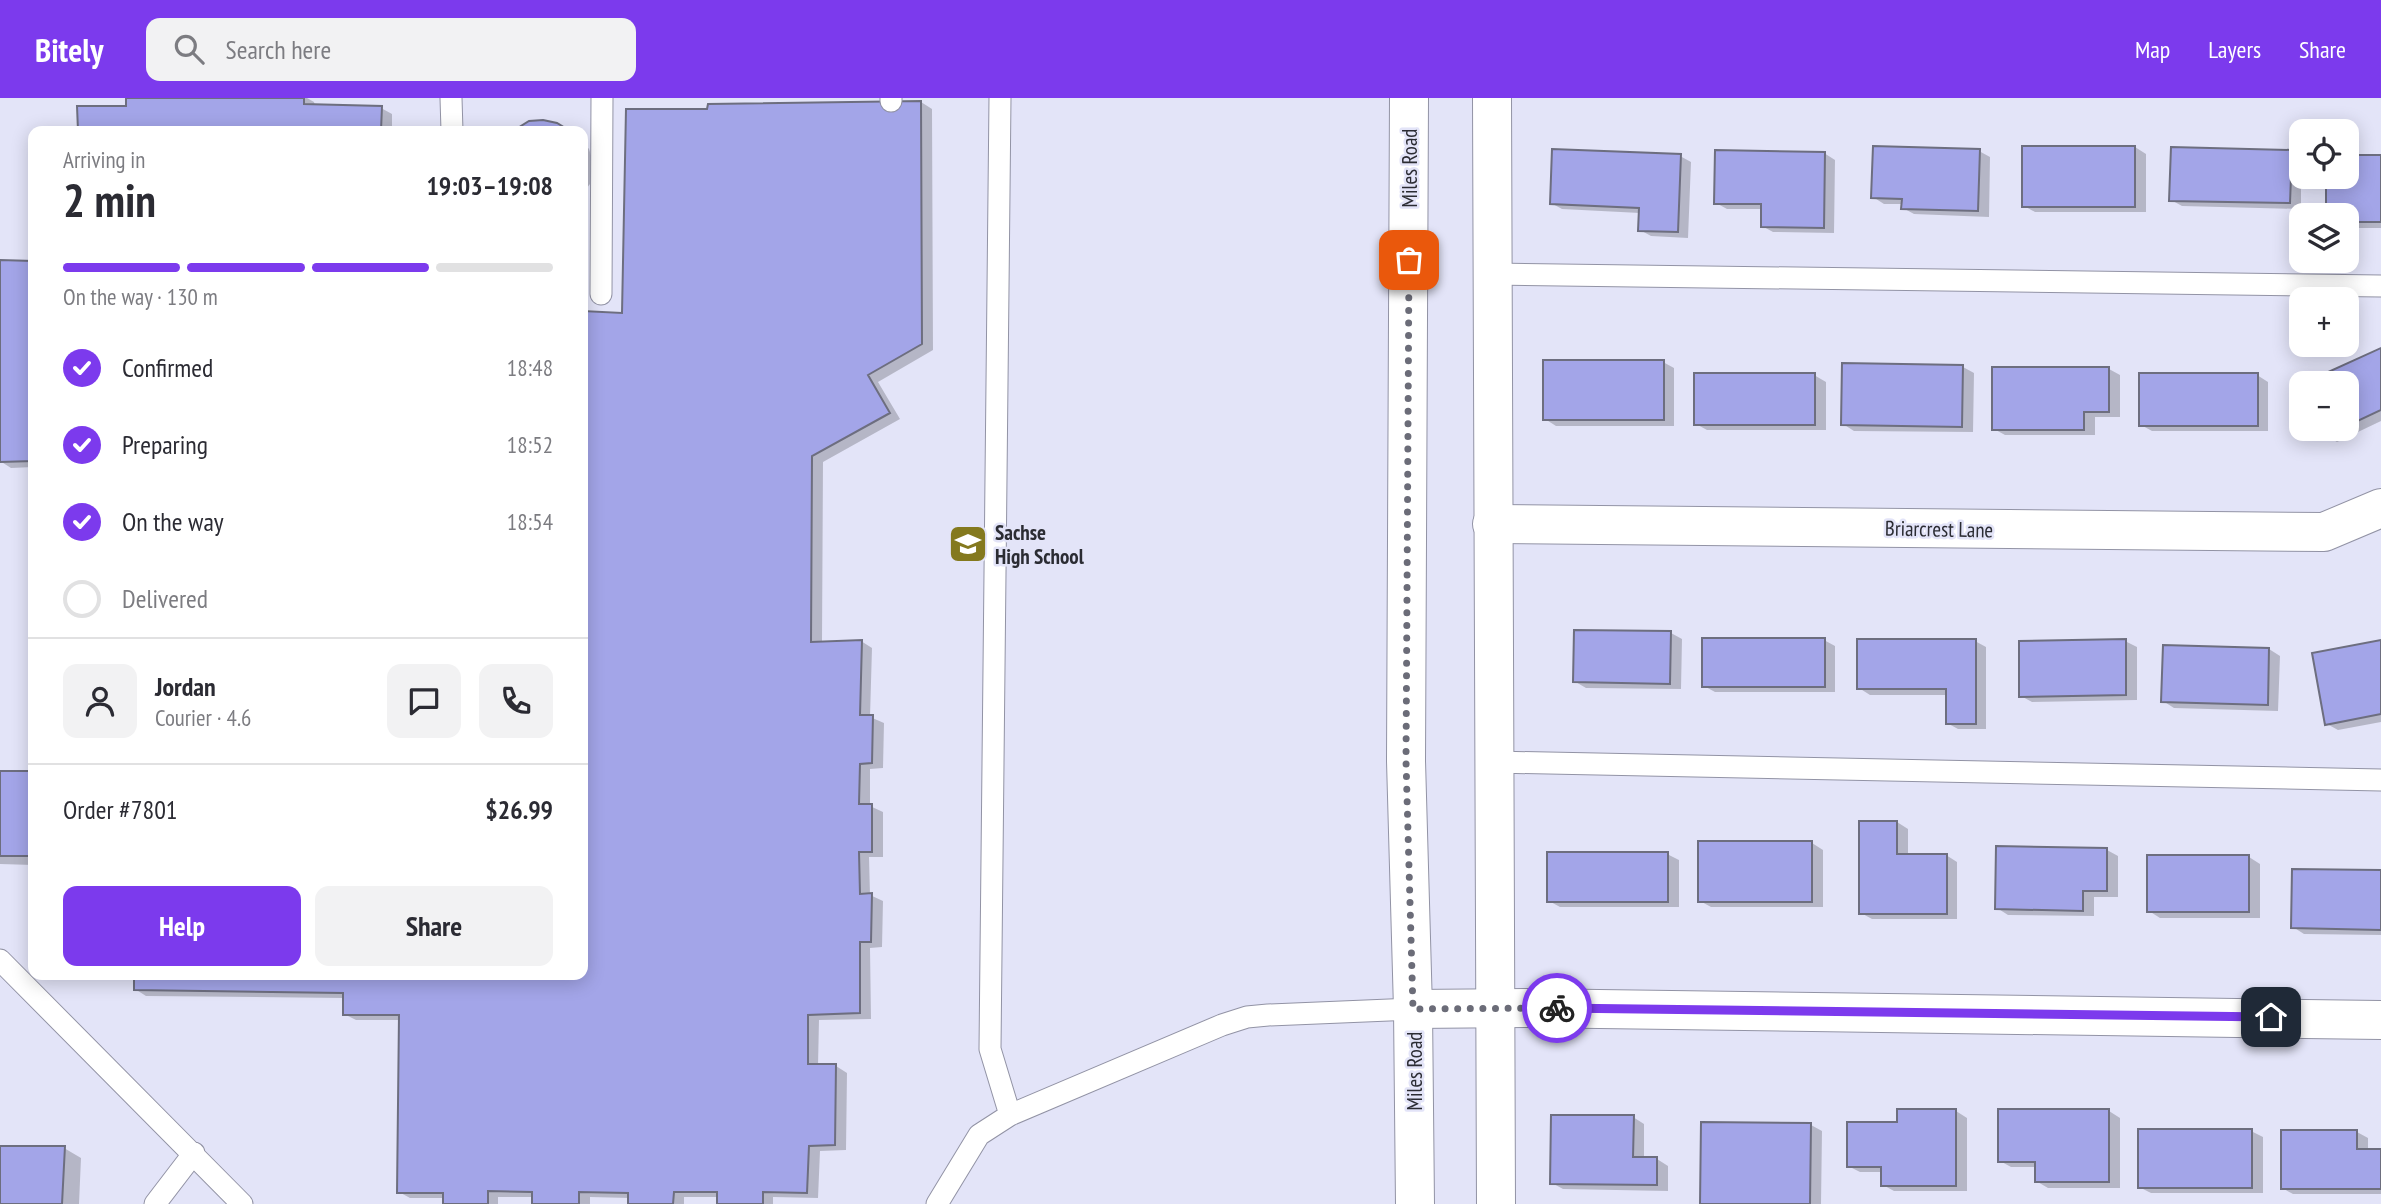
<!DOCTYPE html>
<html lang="en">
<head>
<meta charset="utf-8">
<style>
	:root { --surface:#fff; --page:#f2f2f3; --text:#2b2b33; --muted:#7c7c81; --line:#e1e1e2; --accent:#7c3aed }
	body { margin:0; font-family:"PT Sans Narrow",sans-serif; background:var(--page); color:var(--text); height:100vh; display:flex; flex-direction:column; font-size:26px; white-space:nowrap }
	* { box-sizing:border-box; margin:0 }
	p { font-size:23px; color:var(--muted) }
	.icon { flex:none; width:38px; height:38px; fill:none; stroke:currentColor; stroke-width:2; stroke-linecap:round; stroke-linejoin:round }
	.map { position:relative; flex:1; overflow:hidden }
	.sheet { position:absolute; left:28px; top:28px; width:560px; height:854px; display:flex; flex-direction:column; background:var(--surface); border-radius:14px; box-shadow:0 4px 18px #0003 }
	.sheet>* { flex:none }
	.fabs { position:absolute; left:2289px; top:21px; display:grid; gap:14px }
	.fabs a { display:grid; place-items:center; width:70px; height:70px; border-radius:14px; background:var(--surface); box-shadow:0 4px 18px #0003; font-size:35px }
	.pin { position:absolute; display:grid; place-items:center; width:60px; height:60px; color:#fff; margin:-30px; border-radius:14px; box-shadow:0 4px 10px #0006 }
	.courier { position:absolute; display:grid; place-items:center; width:70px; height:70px; margin:-35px; border:5px solid #7c3aed; border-radius:50%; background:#fff; color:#222; box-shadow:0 2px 9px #0007 }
	.overview em { font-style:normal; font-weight:800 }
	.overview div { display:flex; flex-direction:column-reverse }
	.overview { display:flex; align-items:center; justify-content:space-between; height:119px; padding:0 35px }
	h1 { font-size:46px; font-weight:800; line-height:52px }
	.bar { display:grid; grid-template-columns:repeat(4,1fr); gap:10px 7px; align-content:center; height:84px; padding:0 35px }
	.bar i { height:9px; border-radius:5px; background:var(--line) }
	.bar .current { background:var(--accent) }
	.bar p { grid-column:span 4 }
	.line { display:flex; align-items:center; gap:18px; padding:0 35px; border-top:2px solid var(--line) }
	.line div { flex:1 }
	.round { display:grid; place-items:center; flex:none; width:74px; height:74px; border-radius:14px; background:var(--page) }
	ol { padding:0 35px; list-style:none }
	li { display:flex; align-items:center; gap:21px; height:77px }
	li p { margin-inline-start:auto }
	li .icon { padding:7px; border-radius:50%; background:var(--accent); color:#fff; stroke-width:4 }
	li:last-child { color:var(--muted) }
	li i { width:38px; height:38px; border:4px solid var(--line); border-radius:50% }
	.cta { display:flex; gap:14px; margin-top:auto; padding:14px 35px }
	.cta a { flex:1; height:80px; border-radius:14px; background:var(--accent); color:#fff; font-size:28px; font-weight:800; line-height:80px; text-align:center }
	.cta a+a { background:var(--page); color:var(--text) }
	header { display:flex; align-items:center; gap:42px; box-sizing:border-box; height:98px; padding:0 35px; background:var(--accent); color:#fff }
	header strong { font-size:33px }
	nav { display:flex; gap:38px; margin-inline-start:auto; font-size:24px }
	.search { width:490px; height:63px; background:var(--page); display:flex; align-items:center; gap:18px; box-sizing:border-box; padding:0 24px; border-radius:14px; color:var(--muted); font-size:26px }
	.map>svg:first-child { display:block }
</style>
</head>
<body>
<header>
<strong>Bitely</strong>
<div class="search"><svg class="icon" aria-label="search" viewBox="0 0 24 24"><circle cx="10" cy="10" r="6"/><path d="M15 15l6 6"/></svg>Search here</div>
<nav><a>Map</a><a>Layers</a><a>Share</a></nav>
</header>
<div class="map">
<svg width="2381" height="1106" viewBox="0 0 2381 1106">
	<rect width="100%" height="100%" fill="#e3e4f8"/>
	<!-- shadow -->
	<path fill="#0003" d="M128 0H307L314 4 315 8 381 10 392 16V33H79V10H128Z
		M921 4 932 11 933 252 878 284 900 321 823 364 822 545 861 543 872 550 870 619 884 625 883 670 870 671V708L883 714V759H869L870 797 883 803 882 849 870 850 871 921 819 922 818 968H836L847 975 846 1052 820 1053 818 1100 773 1099V1106H719V1099H684V1106H630V1100L590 1099V1106H595H534V1099H498V1106H444V1100H410L399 1094 400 922H356L344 916 345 900 146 898 135 891V877H583V215L624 217 708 12Z
		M583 44 589 51 593 64 590 86 583 95Z
		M2135 49 2146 56V114H2035L2024 108Z
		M1979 53 1990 59 1989 119 1914 116 1903 110V106H1884L1873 99Z
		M2291 54 2301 59V111L2182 108 2171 102Z
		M1824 55 1835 62 1834 135 1773 134 1762 128V111H1727L1716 105Z
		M1680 58 1691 64 1688 140 1651 138 1640 132V115L1562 111 1551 105Z
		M2381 58V130H2347V117H2328V79H2347V68Z
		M1 164 33 165V369L11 370 0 363Z
		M2381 252V323L2337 344 2325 337 2322 331H2347V285H2308Z
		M1663 264 1674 270V328H1556L1545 321Z
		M1963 269 1974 275 1973 334 1854 333 1843 326Z
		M2109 271 2120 277V319H2095V337H2005L1994 331Z
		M1814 277 1826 284V332H1707L1696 326Z
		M2257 277 2268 284V333H2152L2141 327Z
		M1671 535 1682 541 1681 591 1586 590 1574 583Z
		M1824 542 1835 548V594H1715L1704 588Z
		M1975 543 1986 549V631H1958L1947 625V597H1870L1859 590Z
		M2125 543 2137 549V602L2032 604 2021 598Z
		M2381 544V624L2338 632 2327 626Z
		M2269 551 2280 558 2278 613 2174 610 2163 603Z
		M0 675H33V767L0 766Z
		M1897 724 1908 731V757H1946L1957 764V821H1872L1861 815Z
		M1812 745 1823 752V809H1711L1700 803Z
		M2107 752 2118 758V799H2094V818L2008 817 1997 810Z
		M1667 756 1679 762V809H1560L1549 803Z
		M2249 759 2260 766V820H2160L2149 813Z
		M2381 774V837L2304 836 2293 829Z
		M1956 1013 1967 1020V1093H1894L1883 1087V1074H1860L1848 1068 1899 1025Z
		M2109 1013 2120 1020V1090H2048L2036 1083V1069H2011L2000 1063Z
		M1633 1019 1644 1026V1061H1657L1668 1068V1093L1563 1091 1552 1085Z
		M1811 1027 1822 1033 1821 1106H1703Z
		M2251 1033 2263 1039V1095H2151L2139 1089Z
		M2357 1034 2368 1040V1053H2381V1096H2293L2282 1090Z
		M0 1049 64 1050 81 1060 79 1106H0Z"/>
	<!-- building -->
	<path fill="#a3a5e8" stroke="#6d6e7f" stroke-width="2" d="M126 0H304V6L382 8 381 33H78L77 8H126Z
		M921 3 922 246 868 277 890 315 812 358 811 544 862 542 860 617H873L872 665 860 666 859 706H872V754H859L860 796 872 795 871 844H860V915L808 917V966H836L835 1047 809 1048 807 1095 763 1094V1106H717V1094H674L673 1106H628V1095L579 1094V1106H532V1094L488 1093V1106H443V1095H397L399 917H343V895L134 892V877H583V213L622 215 626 11H707L708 6Z
		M543 22 557 25 570 33H513L529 23Z
		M1873 48 1980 51 1978 113 1901 111 1902 101 1871 100Z
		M2022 48H2135V109H2022Z
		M2171 49 2292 52 2290 105 2169 103Z
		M1552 51 1681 56 1678 134 1638 133 1639 110 1550 106Z
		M1715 52 1825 54 1824 130 1761 129V106H1714Z
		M2350 57H2381V124H2347V117H2326V79H2347V66H2350Z
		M0 162 33 163V363L0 364Z
		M2381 250V312L2347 328V285H2304Z
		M1543 262H1664V322H1543Z
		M1842 265 1963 267 1962 329 1841 327Z
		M1992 269H2109V314H2084V332H1992Z
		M1694 275H1815V327H1694Z
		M2139 275H2258V328H2139Z
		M2320 331H2341L2324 339Z
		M1574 532 1671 533 1670 586 1573 584Z
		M1702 540H1825V589H1702Z
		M1857 541H1976V626H1946V591H1857Z
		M2126 541V597L2019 599V543Z
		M2381 542V616L2325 627 2312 555Z
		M2163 547 2269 550 2268 607 2161 604Z
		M0 673H33V758H0Z
		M1859 723H1897V756H1947V816H1859Z
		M1698 743H1812V804H1698Z
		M1996 748 2107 750V793H2083V813L1995 811Z
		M1547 754H1668V804H1547Z
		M2147 757H2249V814H2147Z
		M2292 771 2381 772V832L2291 830Z
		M1897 1011H1956V1088H1881V1069H1847V1024H1897Z
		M1998 1011H2109V1084H2035V1064H1998Z
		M1551 1017H1634L1633 1059H1657V1087L1550 1086Z
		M1701 1024 1811 1025 1810 1106H1700Z
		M2138 1031H2252V1090H2138Z
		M2281 1032H2357V1051H2381V1091H2281Z
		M0 1048H65L62 1106H0Z"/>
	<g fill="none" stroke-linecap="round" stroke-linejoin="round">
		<!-- service casing -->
		<g stroke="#9293a5" stroke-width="23">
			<path id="service" d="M451 0 452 33
				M891 0V3
				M1000 0 990 951 1010 1017
				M1492 176 2381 188
				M601 196 602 0
				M1495 664 2381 682
				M0 862 242 1106
				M155 1106 194 1055
				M937 1106 979 1037 1010 1017 1222 927 1247 919 1268 917 1413 911"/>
		</g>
		<!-- minor casing -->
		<g stroke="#9293a5" stroke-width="40">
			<path id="minor" d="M1492 426 2324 434 2381 410
				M1413 911 1527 910 2381 922"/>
		</g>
		<!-- secondary casing -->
		<g stroke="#9293a5" stroke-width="40">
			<path id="secondary" d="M1409 0 1406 663 1413 911 1415 1106
				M1492 0 1496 1106"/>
		</g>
		<!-- service -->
		<use href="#service" stroke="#fff" stroke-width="21"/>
		<!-- minor -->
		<use href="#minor" stroke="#fff" stroke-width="38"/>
		<!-- secondary -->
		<use href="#secondary" stroke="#fff" stroke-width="38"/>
	</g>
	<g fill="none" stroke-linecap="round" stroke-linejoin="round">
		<!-- done -->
		<path stroke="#6b6c78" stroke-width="7" stroke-dasharray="0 12.6" d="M1409 162 1406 663 1413 911 1557 910"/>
		<!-- route -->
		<path stroke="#7c3aed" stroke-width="9" d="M1557 910 2271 919"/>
	</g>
	<!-- icons -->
	<defs>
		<g id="school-square" transform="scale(2.0125)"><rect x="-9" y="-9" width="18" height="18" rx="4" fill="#84791e" stroke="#e3e4f8"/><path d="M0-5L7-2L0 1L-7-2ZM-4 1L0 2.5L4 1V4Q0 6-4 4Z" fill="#fff"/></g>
	</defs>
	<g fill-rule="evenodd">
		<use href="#school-square" x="968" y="446"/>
	</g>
	<g text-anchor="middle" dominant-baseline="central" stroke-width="5" stroke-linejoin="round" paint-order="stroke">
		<!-- street labels -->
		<g font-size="21" fill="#2b2c33" stroke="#e3e4f8">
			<text transform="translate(1409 70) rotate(-90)">Miles Road</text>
			<text transform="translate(1939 431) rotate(1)">Briarcrest Lane</text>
			<text transform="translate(1414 973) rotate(-90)">Miles Road</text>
		</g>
		<!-- poi labels -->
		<g font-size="21" font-weight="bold" fill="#2b2c33" stroke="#e3e4f8" text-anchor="start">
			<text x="995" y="434">Sachse<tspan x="995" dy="24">High School</tspan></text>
		</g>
	</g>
</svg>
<div class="fabs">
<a><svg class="icon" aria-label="locate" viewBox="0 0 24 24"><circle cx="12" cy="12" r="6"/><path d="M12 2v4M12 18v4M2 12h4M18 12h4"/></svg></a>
<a><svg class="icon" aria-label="layers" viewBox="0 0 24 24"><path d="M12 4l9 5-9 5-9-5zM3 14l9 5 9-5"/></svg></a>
<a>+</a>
<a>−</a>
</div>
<div class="pin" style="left:1409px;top:162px;background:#ea580c"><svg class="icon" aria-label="bag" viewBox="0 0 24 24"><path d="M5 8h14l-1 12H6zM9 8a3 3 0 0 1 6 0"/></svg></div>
<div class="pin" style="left:2271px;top:919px;background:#1f2937"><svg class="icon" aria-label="home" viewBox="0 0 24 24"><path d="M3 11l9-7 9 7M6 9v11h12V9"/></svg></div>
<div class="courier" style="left:1557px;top:910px"><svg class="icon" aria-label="bike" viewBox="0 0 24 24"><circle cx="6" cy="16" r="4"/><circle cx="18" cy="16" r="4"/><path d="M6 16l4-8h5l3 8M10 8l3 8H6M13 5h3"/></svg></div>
<section class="sheet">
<div class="overview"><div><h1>2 min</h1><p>Arriving in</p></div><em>19:03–19:08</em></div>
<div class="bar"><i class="current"></i><i class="current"></i><i class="current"></i><i></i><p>On the way · 130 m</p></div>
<ol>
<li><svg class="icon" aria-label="check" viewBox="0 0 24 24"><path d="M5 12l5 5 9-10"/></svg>Confirmed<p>18:48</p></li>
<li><svg class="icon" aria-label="check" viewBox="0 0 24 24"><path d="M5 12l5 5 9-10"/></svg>Preparing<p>18:52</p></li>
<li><svg class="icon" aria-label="check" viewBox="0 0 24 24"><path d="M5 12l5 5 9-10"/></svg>On the way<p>18:54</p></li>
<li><i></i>Delivered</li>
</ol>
<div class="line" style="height:126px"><a class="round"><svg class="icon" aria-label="person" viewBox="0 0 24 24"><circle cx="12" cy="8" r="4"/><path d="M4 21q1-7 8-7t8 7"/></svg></a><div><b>Jordan</b><p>Courier · 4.6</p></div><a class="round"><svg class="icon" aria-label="chat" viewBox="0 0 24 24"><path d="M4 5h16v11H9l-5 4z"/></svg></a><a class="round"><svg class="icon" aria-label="phone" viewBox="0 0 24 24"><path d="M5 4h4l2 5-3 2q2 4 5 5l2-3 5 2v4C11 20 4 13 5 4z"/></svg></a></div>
<div class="line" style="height:91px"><div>Order #7801</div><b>$26.99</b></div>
<div class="cta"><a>Help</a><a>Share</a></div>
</section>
</div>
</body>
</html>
